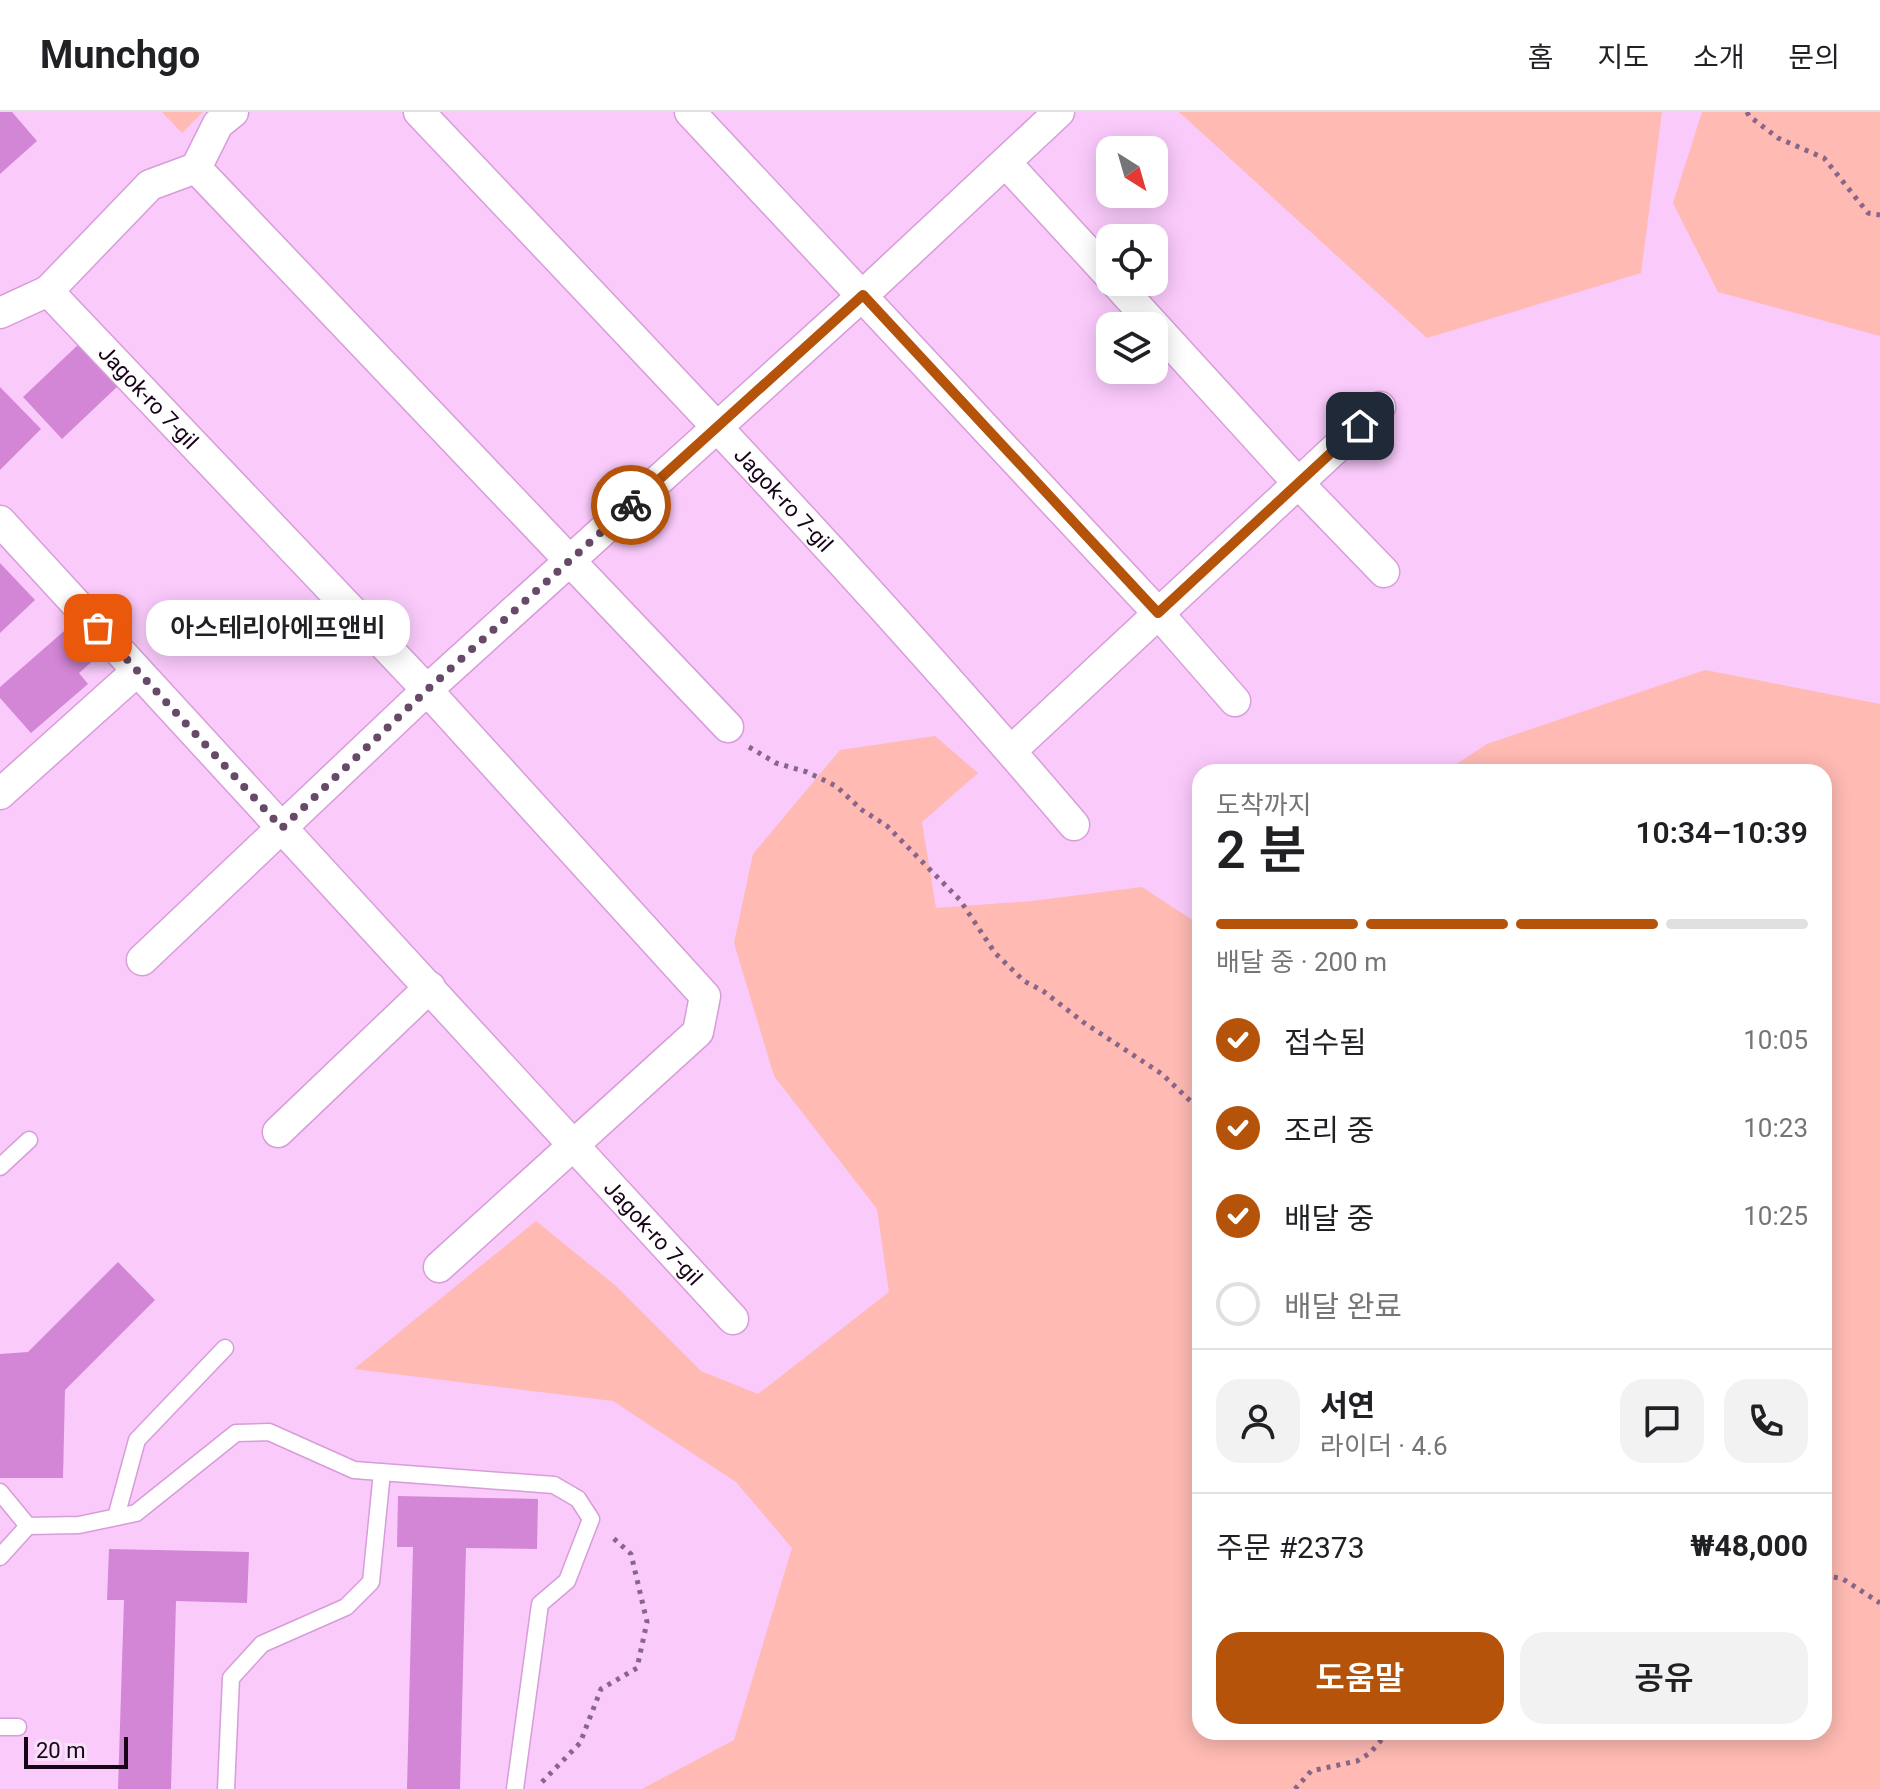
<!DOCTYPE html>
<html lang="ko">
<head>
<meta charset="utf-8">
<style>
	:root { --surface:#fff; --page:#f2f2f2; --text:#202124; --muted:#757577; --line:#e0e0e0; --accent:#b45309 }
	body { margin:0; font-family:Roboto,"Noto Sans KR",sans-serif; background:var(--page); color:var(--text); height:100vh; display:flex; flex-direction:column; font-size:30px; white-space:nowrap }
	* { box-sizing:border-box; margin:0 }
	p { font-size:26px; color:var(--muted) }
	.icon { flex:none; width:44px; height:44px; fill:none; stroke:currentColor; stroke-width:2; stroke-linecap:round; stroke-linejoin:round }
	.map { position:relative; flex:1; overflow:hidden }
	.side { position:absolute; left:1192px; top:652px; width:640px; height:976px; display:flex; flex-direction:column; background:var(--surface); border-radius:24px; box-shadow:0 4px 20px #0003 }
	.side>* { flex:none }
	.needle { width:52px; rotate:143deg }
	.tools { position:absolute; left:1096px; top:24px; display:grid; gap:16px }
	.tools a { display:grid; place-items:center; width:72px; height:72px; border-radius:16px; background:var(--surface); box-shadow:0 4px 20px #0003; font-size:40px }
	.scale { position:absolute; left:24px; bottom:20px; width:104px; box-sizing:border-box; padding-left:8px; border:4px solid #180419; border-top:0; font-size:22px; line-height:28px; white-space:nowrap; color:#180419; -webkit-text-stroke:6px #f9e1f9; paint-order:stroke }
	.pin { position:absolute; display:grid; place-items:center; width:68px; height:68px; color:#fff; margin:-34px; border-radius:16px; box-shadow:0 4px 12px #0006 }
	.courier { position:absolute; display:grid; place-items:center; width:80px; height:80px; margin:-40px; border:6px solid #b45309; border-radius:50%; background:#fff; color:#222; box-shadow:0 2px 10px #0007 }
	.bubble { position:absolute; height:56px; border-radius:24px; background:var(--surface); box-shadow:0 4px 20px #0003; font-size:26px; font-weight:600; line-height:56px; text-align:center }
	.summary em { font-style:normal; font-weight:600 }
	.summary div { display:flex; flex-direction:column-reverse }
	.summary { display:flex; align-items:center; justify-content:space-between; height:136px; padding:0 24px }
	h1 { font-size:52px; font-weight:600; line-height:60px }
	.bar { display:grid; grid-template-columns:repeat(4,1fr); gap:12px 8px; align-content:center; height:96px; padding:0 24px }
	.bar i { height:10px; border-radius:6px; background:var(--line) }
	.bar .selected { background:var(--accent) }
	.bar p { grid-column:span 4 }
	.line { display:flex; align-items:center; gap:20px; padding:0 24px; border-top:2px solid var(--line) }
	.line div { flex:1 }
	.round { display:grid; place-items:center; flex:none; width:84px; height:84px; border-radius:24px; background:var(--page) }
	ol { padding:0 24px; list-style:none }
	li { display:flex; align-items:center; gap:24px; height:88px }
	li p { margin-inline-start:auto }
	li .icon { padding:8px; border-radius:50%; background:var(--accent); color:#fff; stroke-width:4 }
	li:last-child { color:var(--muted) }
	li i { width:44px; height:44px; border:4px solid var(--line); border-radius:50% }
	.button { display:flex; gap:16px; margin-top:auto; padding:16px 24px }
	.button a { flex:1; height:92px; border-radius:24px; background:var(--accent); color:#fff; font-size:32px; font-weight:600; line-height:92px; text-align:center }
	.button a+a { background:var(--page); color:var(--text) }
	header { display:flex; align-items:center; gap:48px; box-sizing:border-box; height:112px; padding:0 40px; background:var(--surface); border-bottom:2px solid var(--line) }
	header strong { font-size:38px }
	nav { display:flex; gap:44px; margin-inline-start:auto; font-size:28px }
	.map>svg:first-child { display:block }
</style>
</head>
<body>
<header>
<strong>Munchgo</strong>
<nav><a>홈</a><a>지도</a><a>소개</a><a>문의</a></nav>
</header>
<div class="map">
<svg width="1880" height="1677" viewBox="0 0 1880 1677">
	<rect width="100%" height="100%" fill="#facafb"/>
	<!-- green -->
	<path fill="#febab3" d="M162 0H203L182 21Z
		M1179 0H1662L1641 161 1427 226Z
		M1702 0H1880V224L1718 180 1673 91Z
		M1705 558 1880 592V1677H642L734 1628 792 1436 736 1370 613 1289 354 1257 536 1109 616 1174 701 1259 758 1282 889 1180 877 1097 774 964 734 831 753 742 840 638 935 624 978 661 922 710 936 796 1032 789 1142 775 1200 813V1620H1824V660H1444L1487 632Z"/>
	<!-- building -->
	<path fill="#d286d5" d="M0 0H12L37 29 0 62Z
		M80 231 119 273 62 327 23 285Z
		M0 275 41 317 0 358Z
		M0 451 35 488 0 521Z
		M71 513 98 544 79 561 88 572 31 621 0 586V575Z
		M118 1150 155 1188 65 1278 63 1366H0V1242L28 1240Z
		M398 1384 538 1387 537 1437 466 1436 460 1677H407L413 1435H397Z
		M109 1437 249 1440 247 1491 176 1489 171 1677H118L124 1488H107Z"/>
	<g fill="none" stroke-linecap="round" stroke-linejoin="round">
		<!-- service casing -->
		<g stroke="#d79dd9" stroke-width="19">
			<path id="service" d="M0 1055 29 1028
				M0 1380 28 1414 79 1413 136 1401 236 1321 269 1320 354 1358 554 1373 578 1387 591 1407 567 1469 540 1492 515 1677
				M116 1405 137 1328 225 1236
				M0 1445 28 1414
				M0 1615H18
				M226 1677 231 1566 262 1532 346 1495 371 1470 382 1360"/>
		</g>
		<!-- minor casing -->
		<g stroke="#d79dd9" stroke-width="33">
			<g id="minor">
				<path id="s1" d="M419 0C641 234 865 467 1074 713"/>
				<path d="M690 0 1158 501 1235 589"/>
				<path d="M1006 51 1110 164"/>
				<path d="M196 56 728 615"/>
				<path d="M1115 170 1299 372 1384 460"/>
				<path id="s2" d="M48 179 427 578 705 884 698 920 439 1155"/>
				<path d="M0 201 48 179 150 73 196 56 218 12 233 0"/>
				<path id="s3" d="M0 409 733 1207"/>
				<path d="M1011 639 1380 295"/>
				<path d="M0 682 137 559"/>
				<path d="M142 848 427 578 863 183 1059 0"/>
				<path d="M278 1020 430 875"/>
			</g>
		</g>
		<!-- path -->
		<path stroke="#886689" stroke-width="5" stroke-dasharray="4 6" stroke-linecap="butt" d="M1747 0 1749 4 1778 26 1824 46 1868 101 1880 103
			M749 635 776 651 807 660 836 674 862 698 887 714 960 788 995 841 1024 869 1043 879 1083 910 1162 962 1200 998
			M1824 1463 1843 1467 1880 1491
			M542 1670 580 1631 601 1577 637 1556 647 1510 631 1442 611 1424
			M1295 1677 1311 1659 1357 1649 1370 1641 1383 1626 1382 1620"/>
		<!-- service -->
		<use href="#service" stroke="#fff" stroke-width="16"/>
		<!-- minor -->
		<use href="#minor" stroke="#fff" stroke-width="30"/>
	</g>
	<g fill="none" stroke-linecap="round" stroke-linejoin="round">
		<!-- done -->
		<path stroke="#674968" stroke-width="8" stroke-dasharray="0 14.4" d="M98 516 282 716 427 578 631 393"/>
		<!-- route -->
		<path stroke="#b45309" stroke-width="10" d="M631 393 863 183 1158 501 1360 314"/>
	</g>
	<g text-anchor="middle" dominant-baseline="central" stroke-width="6" stroke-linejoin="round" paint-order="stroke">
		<!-- street labels -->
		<g font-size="22" fill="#180419" stroke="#f9e1f9">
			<text stroke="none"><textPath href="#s2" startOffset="146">Jagok-ro 7-gil</textPath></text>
			<text stroke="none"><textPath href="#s1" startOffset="532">Jagok-ro 7-gil</textPath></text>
			<text stroke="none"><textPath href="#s3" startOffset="966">Jagok-ro 7-gil</textPath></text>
		</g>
	</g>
</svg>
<div class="tools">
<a><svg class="needle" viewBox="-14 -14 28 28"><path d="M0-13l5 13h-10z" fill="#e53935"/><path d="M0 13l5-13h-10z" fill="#757577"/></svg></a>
<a><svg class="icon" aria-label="locate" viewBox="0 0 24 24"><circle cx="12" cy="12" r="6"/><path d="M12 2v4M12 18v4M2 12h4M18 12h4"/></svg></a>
<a><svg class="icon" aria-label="layers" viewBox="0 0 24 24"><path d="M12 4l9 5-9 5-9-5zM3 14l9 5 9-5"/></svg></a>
</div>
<div class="scale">20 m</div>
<div class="pin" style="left:98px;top:516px;background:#ea580c"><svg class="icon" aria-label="bag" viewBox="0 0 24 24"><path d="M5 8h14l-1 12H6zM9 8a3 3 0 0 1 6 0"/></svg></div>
<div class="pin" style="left:1360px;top:314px;background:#1f2937"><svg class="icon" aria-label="home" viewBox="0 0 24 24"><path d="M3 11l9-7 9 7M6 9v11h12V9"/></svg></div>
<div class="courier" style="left:631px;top:393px"><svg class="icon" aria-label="bike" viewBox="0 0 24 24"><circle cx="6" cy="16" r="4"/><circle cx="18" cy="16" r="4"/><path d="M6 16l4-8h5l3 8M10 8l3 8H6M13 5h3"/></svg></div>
<div class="bubble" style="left:146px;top:488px;width:264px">아스테리아에프앤비</div>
<section class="side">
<div class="summary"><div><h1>2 분</h1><p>도착까지</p></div><em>10:34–10:39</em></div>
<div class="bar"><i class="selected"></i><i class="selected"></i><i class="selected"></i><i></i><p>배달 중 · 200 m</p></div>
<ol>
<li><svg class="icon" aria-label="check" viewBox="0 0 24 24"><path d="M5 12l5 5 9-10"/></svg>접수됨<p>10:05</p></li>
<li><svg class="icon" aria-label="check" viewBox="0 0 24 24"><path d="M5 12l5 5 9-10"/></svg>조리 중<p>10:23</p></li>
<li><svg class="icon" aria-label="check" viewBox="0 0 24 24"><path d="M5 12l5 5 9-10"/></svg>배달 중<p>10:25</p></li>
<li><i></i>배달 완료</li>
</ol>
<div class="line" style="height:144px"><a class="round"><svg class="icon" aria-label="person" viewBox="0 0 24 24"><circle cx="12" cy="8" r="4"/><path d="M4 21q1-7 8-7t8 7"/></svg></a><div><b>서연</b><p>라이더 · 4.6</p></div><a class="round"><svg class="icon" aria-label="chat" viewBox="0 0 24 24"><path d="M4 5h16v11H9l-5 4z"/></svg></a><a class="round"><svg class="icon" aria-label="phone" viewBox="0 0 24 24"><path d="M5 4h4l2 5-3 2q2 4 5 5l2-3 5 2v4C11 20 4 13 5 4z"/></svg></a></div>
<div class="line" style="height:104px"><div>주문 #2373</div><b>₩48,000</b></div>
<div class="button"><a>도움말</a><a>공유</a></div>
</section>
</div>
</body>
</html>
